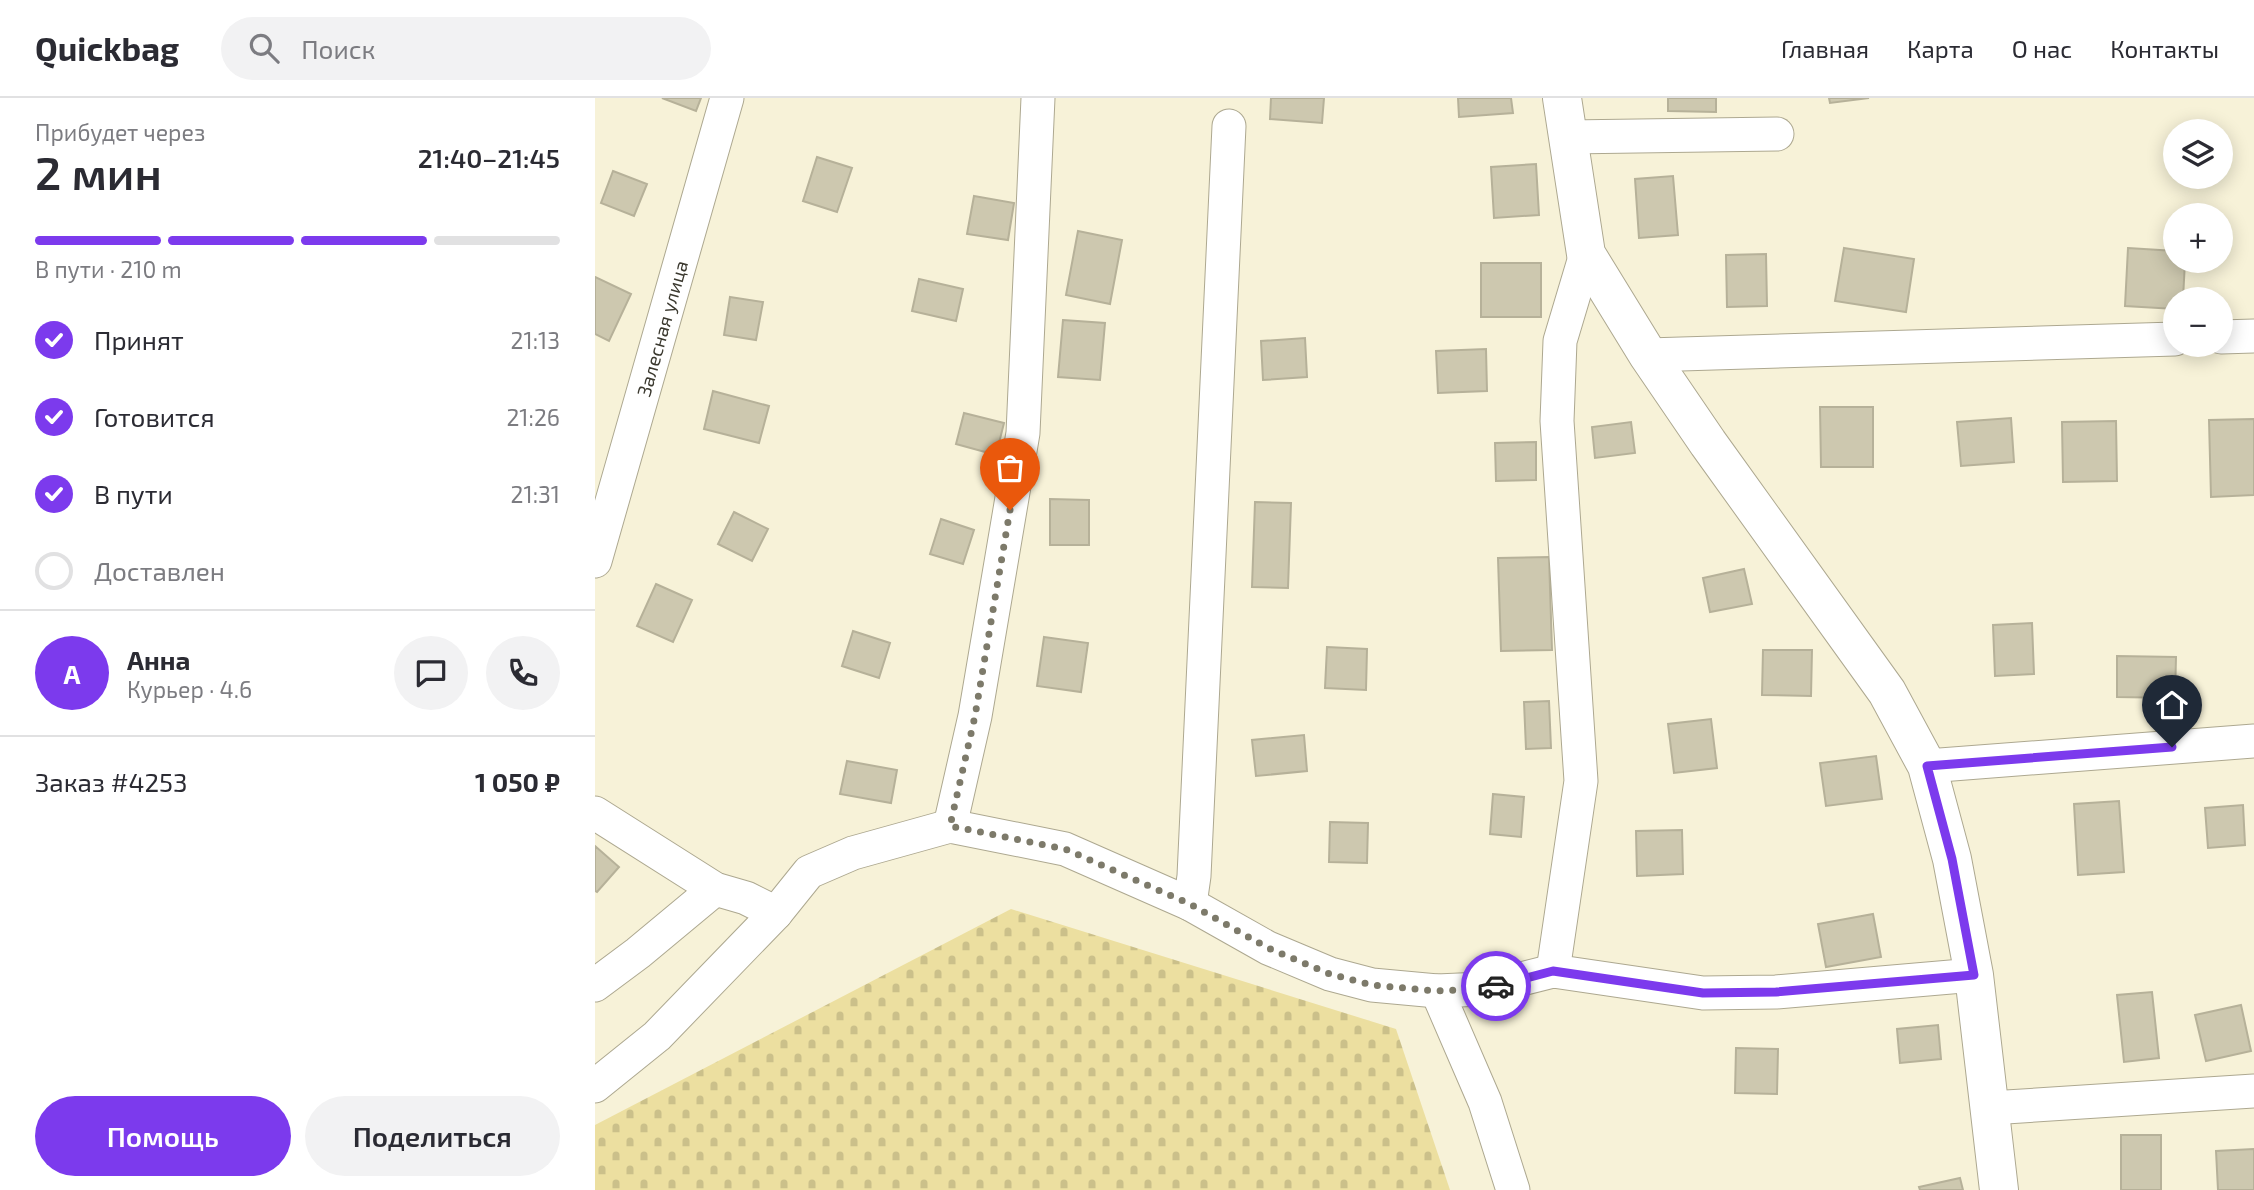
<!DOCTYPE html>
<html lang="ru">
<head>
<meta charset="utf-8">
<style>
	:root { --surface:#fff; --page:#f2f2f3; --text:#2b2b33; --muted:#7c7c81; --line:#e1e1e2; --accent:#7c3aed }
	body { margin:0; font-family:"Exo 2",sans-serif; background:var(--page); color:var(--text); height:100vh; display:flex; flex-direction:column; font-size:26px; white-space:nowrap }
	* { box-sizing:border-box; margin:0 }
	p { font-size:23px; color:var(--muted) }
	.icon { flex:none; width:38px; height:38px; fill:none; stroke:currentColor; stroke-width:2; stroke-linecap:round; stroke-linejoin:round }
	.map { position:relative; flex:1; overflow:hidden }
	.sheet { display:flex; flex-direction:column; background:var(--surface); width:595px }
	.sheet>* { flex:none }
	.controls { position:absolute; left:1568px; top:21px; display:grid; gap:14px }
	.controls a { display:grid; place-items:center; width:70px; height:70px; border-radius:50%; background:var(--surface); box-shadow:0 4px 18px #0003; font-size:35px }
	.pin { position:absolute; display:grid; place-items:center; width:60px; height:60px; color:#fff; margin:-72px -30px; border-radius:50% 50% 50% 0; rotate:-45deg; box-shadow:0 0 7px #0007 }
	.pin .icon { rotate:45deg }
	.courier { position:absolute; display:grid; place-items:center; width:70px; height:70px; margin:-35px; border:5px solid #7c3aed; border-radius:50%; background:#fff; color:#222; box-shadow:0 2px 9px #0007 }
	.headline em { font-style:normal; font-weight:600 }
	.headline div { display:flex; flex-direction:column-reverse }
	.headline { display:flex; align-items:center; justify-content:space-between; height:119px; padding:0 35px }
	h1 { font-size:46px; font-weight:600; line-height:52px }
	.bar { display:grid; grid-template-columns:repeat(4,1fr); gap:10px 7px; align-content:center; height:84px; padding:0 35px }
	.bar i { height:9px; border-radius:5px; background:var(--line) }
	.bar .on { background:var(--accent) }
	.bar p { grid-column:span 4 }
	.line { display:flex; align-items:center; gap:18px; padding:0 35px; border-top:2px solid var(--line) }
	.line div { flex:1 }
	.round { display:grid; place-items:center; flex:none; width:74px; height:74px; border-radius:37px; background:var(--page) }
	ol { padding:0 35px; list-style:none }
	li { display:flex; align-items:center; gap:21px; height:77px }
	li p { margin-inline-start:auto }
	li .icon { padding:7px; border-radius:50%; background:var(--accent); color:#fff; stroke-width:4 }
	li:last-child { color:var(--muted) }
	li i { width:38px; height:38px; border:4px solid var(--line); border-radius:50% }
	.cta { display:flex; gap:14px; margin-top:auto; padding:14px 35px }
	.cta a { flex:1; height:80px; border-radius:42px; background:var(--accent); color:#fff; font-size:28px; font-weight:600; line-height:80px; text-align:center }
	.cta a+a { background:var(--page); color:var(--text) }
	header { display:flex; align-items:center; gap:42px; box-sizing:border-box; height:98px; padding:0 35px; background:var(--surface); border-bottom:2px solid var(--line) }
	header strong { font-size:33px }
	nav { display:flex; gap:38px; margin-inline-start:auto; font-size:24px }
	.search { width:490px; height:63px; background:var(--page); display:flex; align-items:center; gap:18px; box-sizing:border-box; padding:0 24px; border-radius:38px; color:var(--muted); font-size:26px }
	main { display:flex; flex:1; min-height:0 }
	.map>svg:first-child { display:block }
</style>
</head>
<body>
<header>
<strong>Quickbag</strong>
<div class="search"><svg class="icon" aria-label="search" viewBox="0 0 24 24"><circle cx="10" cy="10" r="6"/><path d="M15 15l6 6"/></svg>Поиск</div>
<nav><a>Главная</a><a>Карта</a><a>О нас</a><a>Контакты</a></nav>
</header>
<main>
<section class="sheet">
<div class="headline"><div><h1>2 мин</h1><p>Прибудет через</p></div><em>21:40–21:45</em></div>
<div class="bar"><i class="on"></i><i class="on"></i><i class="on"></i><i></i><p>В пути · 210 m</p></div>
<ol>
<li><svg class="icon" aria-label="check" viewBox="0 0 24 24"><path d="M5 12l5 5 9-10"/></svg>Принят<p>21:13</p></li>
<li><svg class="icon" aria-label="check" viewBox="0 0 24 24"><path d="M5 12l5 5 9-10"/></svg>Готовится<p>21:26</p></li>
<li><svg class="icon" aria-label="check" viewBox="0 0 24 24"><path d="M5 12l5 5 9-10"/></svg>В пути<p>21:31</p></li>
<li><i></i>Доставлен</li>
</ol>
<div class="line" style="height:126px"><b class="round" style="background:var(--accent);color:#fff">А</b><div><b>Анна</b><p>Курьер · 4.6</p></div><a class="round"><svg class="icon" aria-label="chat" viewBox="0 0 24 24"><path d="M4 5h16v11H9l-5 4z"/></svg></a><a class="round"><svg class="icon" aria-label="phone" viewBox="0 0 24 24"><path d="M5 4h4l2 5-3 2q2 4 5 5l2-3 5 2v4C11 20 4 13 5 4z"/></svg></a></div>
<div class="line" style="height:91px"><div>Заказ #4253</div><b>1 050 ₽</b></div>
<div class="cta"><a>Помощь</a><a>Поделиться</a></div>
</section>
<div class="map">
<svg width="1659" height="1092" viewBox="0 0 1659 1092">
	<defs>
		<pattern id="cemetery-stones" width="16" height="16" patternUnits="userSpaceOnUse" patternTransform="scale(1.75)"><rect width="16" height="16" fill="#ecdfa0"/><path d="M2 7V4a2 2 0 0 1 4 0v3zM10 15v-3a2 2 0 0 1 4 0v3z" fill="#cbc08a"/></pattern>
	</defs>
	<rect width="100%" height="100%" fill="#f7f2d8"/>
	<!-- cemetery -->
	<path fill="url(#cemetery-stones)" d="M416 811 801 931 855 1092H0V1027Z"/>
	<!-- building -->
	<path fill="#cdc8af" stroke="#b6b199" stroke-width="2" d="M67 0H106L101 13Z
		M676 0H729L727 25 675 21Z
		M863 0H916L918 15 864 19Z
		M1073 0H1121V14L1073 13Z
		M1234 0H1274L1235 5Z
		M222 59 257 70 242 114 208 103Z
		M941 66 944 117 899 120 896 69Z
		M18 73 52 86 39 118 6 105Z
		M1078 78 1083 137 1044 140 1040 81Z
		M379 98 419 105 413 142 372 136Z
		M483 133 527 142 515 206 471 197Z
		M1249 150 1319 161 1311 214 1240 203Z
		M1533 150 1580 153V163H1590L1588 201H1580V211L1530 208Z
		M1171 156 1172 208 1132 209 1131 157Z
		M886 165H946V219H886Z
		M0 179 36 196 14 243 0 236Z
		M324 181 368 191 361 223 317 213Z
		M135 199 168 204 161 242 129 237Z
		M468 222 510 225 505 282 463 279Z
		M710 240 712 279 668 282 666 243Z
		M891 251 892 293 843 295 841 253Z
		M118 293 174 308 164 345 109 331Z
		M1225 309H1278V369H1226Z
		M369 315 409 325 401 357 361 346Z
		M1416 320 1419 364 1366 368 1362 324Z
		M1659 321V397L1616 399 1614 322Z
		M1521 323 1522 383 1468 384 1467 324Z
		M1036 324 1040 355 1000 360 997 329Z
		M941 344V382L901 383 900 345Z
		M455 401 494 402V447H455Z
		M660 404 696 405 693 490 657 489Z
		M139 414 173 431 157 463 123 446Z
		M346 421 379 432 368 466 335 456Z
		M954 459 957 552 906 553 903 460Z
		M1149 471 1157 506 1115 514 1108 480Z
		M61 486 97 502 78 544 42 528Z
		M1437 525 1439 576 1400 578 1398 527Z
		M258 533 295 545 284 580 247 568Z
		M449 539 493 545 486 594 442 588Z
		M732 549 772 551 771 592 730 590Z
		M1168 552H1217L1216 598 1167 597Z
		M1522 558 1581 559 1580 600 1522 599Z
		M954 603 956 650 931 651 929 604Z
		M1116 621 1122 670 1079 675 1073 626Z
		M709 637 712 673 661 678 657 642Z
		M1281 658 1287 701 1231 708 1225 665Z
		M252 663 302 672 296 705 245 696Z
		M898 696 929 699 926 739 895 736Z
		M1524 703 1529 774 1483 777 1479 706Z
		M1648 707 1650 747 1613 750 1610 710Z
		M735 724 773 725 772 765 734 764Z
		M1087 732 1088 776 1042 778 1041 733Z
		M0 748 24 769 2 794 0 793Z
		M1278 816 1286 859 1231 869 1223 826Z
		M1557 894 1564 960 1529 964 1522 897Z
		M1646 907 1656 953 1611 963 1600 917Z
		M1343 927 1346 961 1305 965 1302 931Z
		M1141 950 1183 951 1182 996 1140 995Z
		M1526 1037H1566V1092H1526Z
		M1659 1051V1092H1623L1621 1053Z
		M1365 1080 1368 1092H1325L1324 1089Z"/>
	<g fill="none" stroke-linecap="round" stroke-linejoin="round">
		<!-- minor casing -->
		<g stroke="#ada890" stroke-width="35">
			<g id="minor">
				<path d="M973 39 1182 36"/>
				<path d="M1626 239 1659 238"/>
				<path d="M1053 257 1580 241"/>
				<path id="s1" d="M0 463 132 0"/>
				<path d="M1332 668 1659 643"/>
				<path d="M0 715 120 791 151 800 181 815"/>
				<path d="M355 728 380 618 428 335 443 0"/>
				<path d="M595 806 599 778 634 28"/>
				<path d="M958 873 986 683 962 323 965 243 991 156"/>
				<path d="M0 887 43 855 120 791"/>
				<path d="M842 893 890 1004 918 1092"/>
				<path d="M0 988 62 938 181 815 214 774 258 755 355 728 470 751 595 806 673 850 735 876 777 887 842 893 887 891 958 873 1108 895 1181 894 1379 877"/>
				<path d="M1395 1010 1659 993"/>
			</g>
		</g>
		<!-- tertiary casing -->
		<g stroke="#ada890" stroke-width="40">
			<path id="tertiary" d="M967 0 991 156 1053 257 1113 345 1292 594 1332 668 1357 761 1379 877 1404 1092"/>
		</g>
		<!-- minor -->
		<use href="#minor" stroke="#fff" stroke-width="33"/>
		<!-- tertiary -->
		<use href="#tertiary" stroke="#fff" stroke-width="38"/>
	</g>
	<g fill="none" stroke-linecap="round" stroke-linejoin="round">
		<!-- done -->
		<path stroke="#7d7a6a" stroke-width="7" stroke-dasharray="0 12.6" d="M415 412 380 618 355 728 470 751 595 806 673 850 735 876 777 887 842 893 887 891 901 888"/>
		<!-- route -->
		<path stroke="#7c3aed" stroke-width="9" d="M901 888 958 873 1108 895 1181 894 1379 877 1357 761 1332 668 1577 649"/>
	</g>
	<g text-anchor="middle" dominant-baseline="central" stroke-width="5" stroke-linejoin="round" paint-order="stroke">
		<!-- street labels -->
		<g font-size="19" fill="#3b392f" stroke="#fff">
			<text stroke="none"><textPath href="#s1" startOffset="242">Залесная улица</textPath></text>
		</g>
	</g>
</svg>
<div class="controls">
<a><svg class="icon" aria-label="layers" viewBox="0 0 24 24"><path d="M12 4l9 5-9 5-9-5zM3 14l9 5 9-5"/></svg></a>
<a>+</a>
<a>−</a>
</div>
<div class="pin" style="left:415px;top:412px;background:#ea580c"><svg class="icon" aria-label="bag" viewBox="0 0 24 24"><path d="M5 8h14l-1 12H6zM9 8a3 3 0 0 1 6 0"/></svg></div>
<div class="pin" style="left:1577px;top:649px;background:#1f2937"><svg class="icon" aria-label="home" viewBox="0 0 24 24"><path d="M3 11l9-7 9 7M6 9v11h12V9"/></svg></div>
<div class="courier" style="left:901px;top:888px"><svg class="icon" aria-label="car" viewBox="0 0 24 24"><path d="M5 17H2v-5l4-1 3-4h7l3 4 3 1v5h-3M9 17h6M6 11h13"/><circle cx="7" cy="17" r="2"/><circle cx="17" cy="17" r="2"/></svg></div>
</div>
</main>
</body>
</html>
